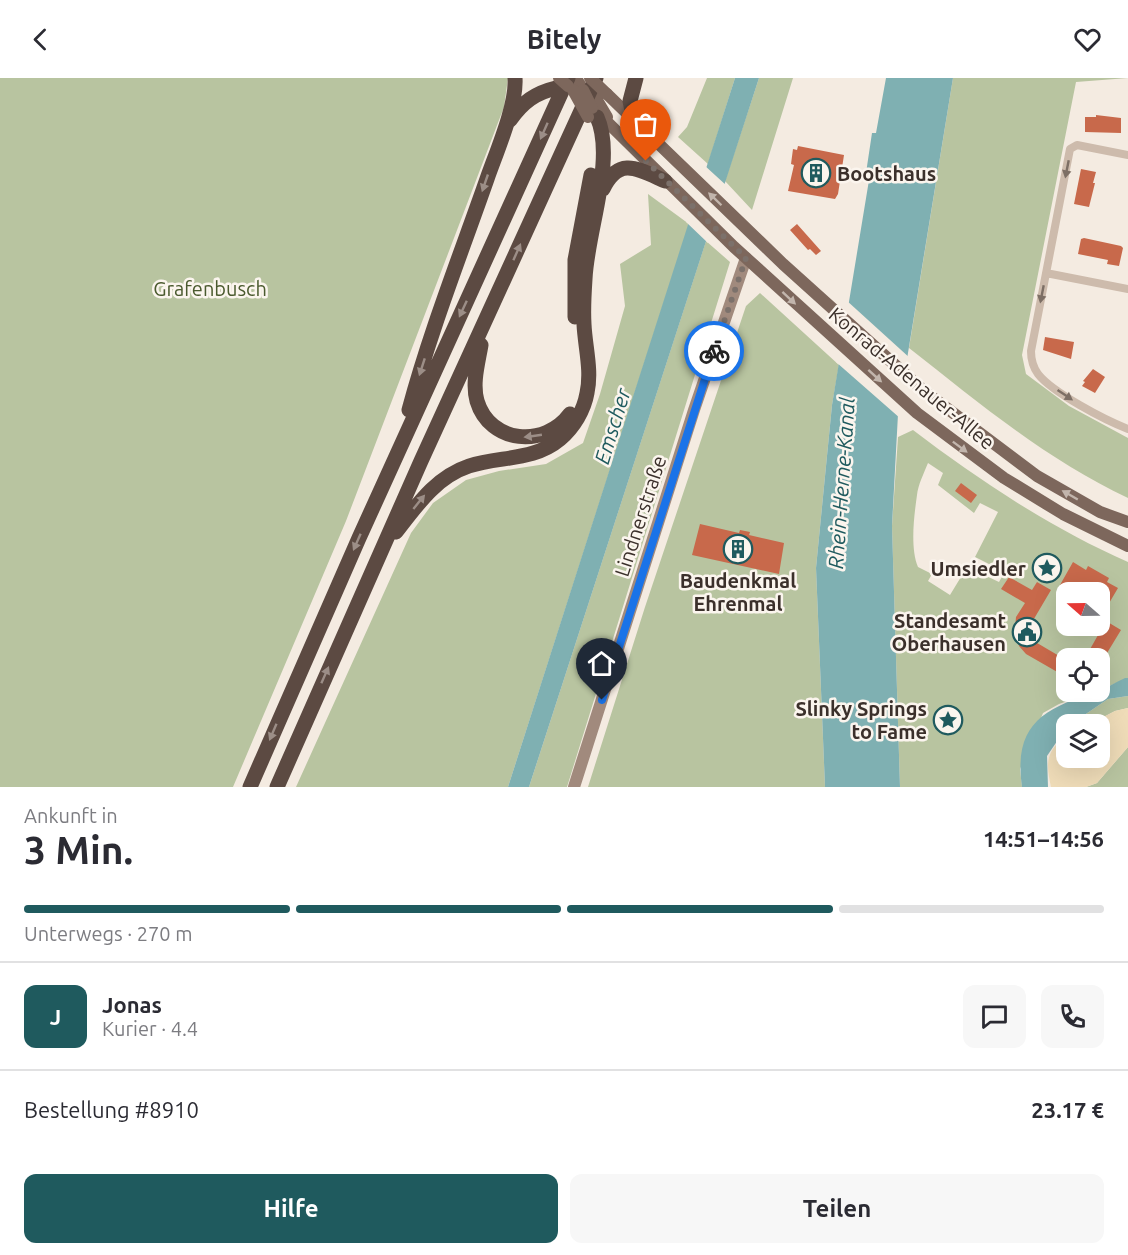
<!DOCTYPE html>
<html lang="de">
<head>
<meta charset="utf-8">
<style>
	:root { --surface:#fff; --page:#f7f7f7; --text:#2b2b33; --muted:#7c7c81; --line:#e1e1e2; --accent:#1f5a5e }
	body { margin:0; font-family:Ubuntu,sans-serif; background:var(--page); color:var(--text); height:100vh; display:flex; flex-direction:column; font-size:22px; white-space:nowrap }
	* { box-sizing:border-box; margin:0 }
	p { font-size:20px; color:var(--muted) }
	.icon { flex:none; width:33px; height:33px; fill:none; stroke:currentColor; stroke-width:2; stroke-linecap:round; stroke-linejoin:round }
	.map { position:relative; height:709px; overflow:hidden }
	.panel { display:flex; flex-direction:column; background:var(--surface); flex:1 }
	.panel>* { flex:none }
	.needle { width:39px; rotate:290deg }
	.buttons { position:absolute; left:1056px; top:504px; display:grid; gap:12px }
	.buttons a { display:grid; place-items:center; width:54px; height:54px; border-radius:12px; background:var(--surface); box-shadow:0 6px 24px #0002; font-size:30px }
	.pin { position:absolute; display:grid; place-items:center; width:51px; height:51px; color:#fff; margin:-62px -26px; border-radius:50% 50% 50% 0; rotate:-45deg; box-shadow:0 0 6px #0007 }
	.pin .icon { rotate:45deg }
	.courier { position:absolute; display:grid; place-items:center; width:60px; height:60px; margin:-30px; border:4px solid #1a73e8; border-radius:50%; background:#fff; color:#222; box-shadow:0 2px 8px #0007 }
	.headline em { font-style:normal; font-weight:600 }
	.headline div { display:flex; flex-direction:column-reverse }
	.headline { display:flex; align-items:center; justify-content:space-between; height:102px; padding:0 24px }
	h1 { font-size:39px; font-weight:600; line-height:45px }
	.bar { display:grid; grid-template-columns:repeat(4,1fr); gap:9px 6px; align-content:center; height:72px; padding:0 24px }
	.bar i { height:8px; border-radius:4px; background:var(--line) }
	.bar .selected { background:var(--accent) }
	.bar p { grid-column:span 4 }
	.line { display:flex; align-items:center; gap:15px; padding:0 24px; border-top:2px solid var(--line) }
	.line div { flex:1 }
	.round { display:grid; place-items:center; flex:none; width:63px; height:63px; border-radius:12px; background:var(--page) }
	.button { display:flex; gap:12px; margin-top:auto; padding:12px 24px }
	.button a { flex:1; height:69px; border-radius:12px; background:var(--accent); color:#fff; font-size:24px; font-weight:600; line-height:69px; text-align:center }
	.button a+a { background:var(--page); color:var(--text) }
	header { display:flex; justify-content:space-between; align-items:center; height:78px; padding:0 24px; background:var(--surface); font-size:27px; font-weight:600 }
	.map>svg:first-child { display:block }
</style>
</head>
<body>
<header><svg class="icon" aria-label="back" viewBox="0 0 24 24"><path d="M15 5l-7 7 7 7"/></svg>Bitely<svg class="icon" aria-label="heart" viewBox="0 0 24 24"><path d="M12 20l-8-8c-3-5 5-10 8-4 3-6 11-1 8 4z"/></svg></header>
<div class="map">
<svg width="1128" height="709" viewBox="0 0 1128 709">
	<rect width="100%" height="100%" fill="#f4ebe1"/>
	<!-- green -->
	<path fill="#b8c4a0" fill-rule="evenodd" d="M0 0H508L504 29 346 443 233 709H0Z
		M707 0H735L708 86 678 59 687 49Z
		M759 0H793L752 132 725 103Z
		M953 0H1128L1076 4 1022 277 1026 296 1069 328 1128 360V420C1047 382 979 325 909 270Z
		M648 116 689 146 508 709H296L411 455 433 425 466 402 499 393 546 386 583 365 600 316 625 228 620 186 651 167Z
		M706 163 730 184 567 709H529Z
		M760 215 839 287 832 327 816 490 825 709H588L645 529 746 228Z
		M913 352C980 403 1051 450 1128 484V600L1100 612V580H1066V614H1093L1059 626 1043 635 1020 691 1022 709H900L892 448 898 359ZM928 385 943 395 938 407 974 435 980 425 998 434 975 479 991 487 995 481 1008 488 999 504 967 489 950 517 928 503 932 496 918 489C910 470 914 438 917 417 918 407 924 395 928 385ZM1066 514H1100V548H1066Z
		M1128 618V630L1115 633 1090 646H1071L1108 621Z
		M1128 669V709H1086L1097 705Z"/>
	<!-- sand -->
	<path fill="#efdcb8" d="M1128 630V669L1097 705 1086 709H1051C1046 686 1045 673 1066 659V680H1100V646H1090L1115 633Z"/>
	<!-- water -->
	<path fill="#7fb0b2" d="M735 0H759L529 709H508Z
		M886 0H953L898 336 892 448 900 709H825L816 490 832 327 870 96 866 95 872 55H876Z
		M1125 600H1128V618L1108 621 1071 646H1066V650L1047 678 1048 709H1022C1013 646 1044 630 1097 614 1104 611 1116 604 1125 600Z"/>
	<!-- pier -->
	<path fill="#f4ebe1" d="M704 87 727 108 708 165 686 144Z
		M846 222 911 281 901 341 836 284Z"/>
	<!-- building -->
	<path fill="#c8694b" d="M1096 37 1121 40V55L1085 54V39H1096Z
		M798 68 844 77 838 116 835 121 788 113 794 87 791 86 793 71 797 72Z
		M1081 91 1096 94 1093 105H1095L1089 129 1074 126Z
		M797 146 821 173 816 177 810 171 808 172 790 152Z
		M1084 160 1121 168 1123 170 1119 188 1107 186 1108 182 1078 176 1081 161Z
		M1045 259 1074 264 1071 281 1043 272Z
		M1093 291 1105 299 1095 315 1082 308 1085 304 1083 303Z
		M961 405 977 417 971 425 955 413Z
		M700 446 739 455 740 452 750 454 749 457 784 465 779 496 692 477Z
		M1073 484 1086 492 1088 488 1109 500 1107 504 1118 510 1105 532 1100 530V514H1083L1075 510 1072 514 1060 507Z
		M1009 499 1032 512 1037 504 1051 512 1028 551 1029 556 1032 562 1066 582V599L1026 576 1019 568 1015 550 1016 539 1025 525 1001 511Z
		M1106 543 1121 552 1104 580H1085Z"/>
	<g fill="none" stroke-linecap="round" stroke-linejoin="round">
		<!-- street -->
		<path stroke="#cdbbac" stroke-width="8" d="M1128 77 1077 67 1070 71 1031 273C1031 281 1033 289 1038 296 1053 315 1105 342 1128 351
			M1046 195 1128 211"/>
		<!-- secondary -->
		<path stroke="#a18a7d" stroke-width="12" d="M574 709 694 332 746 180"/>
		<!-- primary -->
		<path stroke="#7d675c" stroke-width="12" d="M576 0 583 12
			M607 16 783 186 924 313 1037 398 1100 434 1128 444
			M594 17 607 39
			M596 33 734 169 917 335 1004 400 1063 436 1128 468"/>
		<!-- highway -->
		<path stroke="#5c4a42" stroke-width="15" d="M510 42C523 24 535 15 556 10
			M634 42 630 23 636 0
			M603 111C619 78 638 91 665 103
			M575 239V182L591 97
			M481 267C478 285 472 305 477 323 490 366 545 370 570 336
			M409 332C430 254 460 178 487 101 496 75 517 27 515 0
			M396 454C417 427 436 399 469 388 500 378 534 383 560 361 574 349 584 332 587 315 592 292 585 269 584 246 583 231 584 216 585 201 587 153 616 81 597 39
			M250 709 359 460 568 0
			M277 709 421 383 596 0"/>
		<!-- primary-bridge -->
		<path stroke="#7d675c" stroke-width="12" d="M559 0 568 8
			M590 0 607 16
			M573 12 588 39
			M583 12 592 30"/>
	</g>
	<!-- one-way arrows -->
	<defs><path id="oneway-solid" d="M-6-.8H1V-3.2L6.5 0L1 3.2V.8H-6Z" transform="scale(1.5)"/></defs>
	<g fill="#9c8e87">
		<use href="#oneway-solid" transform="translate(544 53) rotate(114)"/>
		<use href="#oneway-solid" transform="translate(485 105) rotate(109)"/>
		<use href="#oneway-solid" transform="translate(517 174) rotate(-66)"/>
		<use href="#oneway-solid" transform="translate(463 231) rotate(115)"/>
		<use href="#oneway-solid" transform="translate(422 289) rotate(108)"/>
		<use href="#oneway-solid" transform="translate(533 358) rotate(172)"/>
		<use href="#oneway-solid" transform="translate(419 424) rotate(-51)"/>
		<use href="#oneway-solid" transform="translate(357 464) rotate(114)"/>
		<use href="#oneway-solid" transform="translate(325 597) rotate(-66)"/>
		<use href="#oneway-solid" transform="translate(273 654) rotate(113)"/>
	</g>
	<g fill="#7d6f65">
		<use href="#oneway-solid" transform="translate(1067 91) rotate(101)"/>
		<use href="#oneway-solid" transform="translate(1042 216) rotate(101)"/>
		<use href="#oneway-solid" transform="translate(1065 317) rotate(34)"/>
	</g>
	<g fill="#c2b5ac">
		<use href="#oneway-solid" transform="translate(715 121) rotate(-136)"/>
		<use href="#oneway-solid" transform="translate(789 220) rotate(43)"/>
		<use href="#oneway-solid" transform="translate(875 298) rotate(42)"/>
		<use href="#oneway-solid" transform="translate(960 369) rotate(37)"/>
		<use href="#oneway-solid" transform="translate(1070 417) rotate(-150)"/>
	</g>
	<g fill="none" stroke-linecap="round" stroke-linejoin="round">
		<!-- done -->
		<path stroke="#7c716b" stroke-width="6" stroke-dasharray="0 10.8" d="M646 83 746 180 714 273"/>
		<!-- route -->
		<path stroke="#1a73e8" stroke-width="8" d="M602 622 714 273"/>
	</g>
	<!-- icons -->
	<defs>
		<g id="building-ring" transform="scale(1.5)"><circle r="9.5" fill="#fbf5ee" stroke="#1f5a5e" stroke-width="1.5"/><path d="M-4-6H4V6H1V3H-1V6H-4ZM-2.5-4.3h1.7v1.8h-1.7ZM.8-4.3h1.7v1.8H.8ZM-2.5-1h1.7V.8h-1.7ZM.8-1h1.7V.8H.8Z" fill="#1f5a5e"/></g>
		<g id="sight-ring" transform="scale(1.5)"><circle r="9.5" fill="#fbf5ee" stroke="#1f5a5e" stroke-width="1.5"/><path d="M0-6L1.8-2.2L6-1.7L2.9 1.2L3.7 5.4L0 3.3L-3.7 5.4L-2.9 1.2L-6-1.7L-1.8-2.2Z" fill="#1f5a5e"/></g>
		<g id="civic-ring" transform="scale(1.5)"><circle r="9.5" fill="#fbf5ee" stroke="#1f5a5e" stroke-width="1.5"/><path d="M-.6-6.5H3V-4.5H.6V-3L4-1V1h2V6H-6V1h2V-1L-.6-3ZM-1.2 2.5V6h2.4V2.5Z" fill="#1f5a5e"/></g>
	</defs>
	<g fill-rule="evenodd">
		<use href="#building-ring" x="816" y="95"/>
		<use href="#building-ring" x="738" y="471"/>
		<use href="#sight-ring" x="1047" y="490"/>
		<use href="#civic-ring" x="1027" y="554"/>
		<use href="#sight-ring" x="948" y="642"/>
	</g>
	<g text-anchor="middle" dominant-baseline="central" stroke-width="5" stroke-linejoin="round" paint-order="stroke">
		<!-- poi labels -->
		<g font-size="20" font-weight="bold" fill="#3b302b" stroke="#fbf5ee" text-anchor="end">
			<text x="837" y="95" text-anchor="start">Bootshaus</text>
			<text x="1026" y="490">Umsiedler</text>
			<text x="738" y="502" text-anchor="middle">Baudenkmal<tspan x="738" dy="23">Ehrenmal</tspan></text>
			<text x="1006" y="542">Standesamt<tspan x="1006" dy="23">Oberhausen</tspan></text>
			<text x="927" y="630">Slinky Springs<tspan x="927" dy="23">to Fame</tspan></text>
		</g>
		<!-- park labels -->
		<g font-size="20" fill="#4a5a2e" stroke="#fbf5ee">
			<text x="210" y="210">Grafenbusch</text>
		</g>
		<!-- street labels -->
		<g font-size="20" fill="#3b302b" stroke="#fbf5ee">
			<text transform="translate(912 300) rotate(40)">Konrad-Adenauer-Allee</text>
			<text transform="translate(640 438) rotate(-72)">Lindnerstraße</text>
		</g>
		<!-- water labels -->
		<g font-size="21" font-style="italic" fill="#1f5a5e" stroke="#fbf5ee">
			<text transform="translate(612 348) rotate(-73)">Emscher</text>
			<text transform="translate(841 405) rotate(-86)">Rhein-Herne-Kanal</text>
		</g>
	</g>
</svg>
<div class="buttons">
<a><svg class="needle" viewBox="-14 -14 28 28"><path d="M0-13l5 13h-10z" fill="#e53935"/><path d="M0 13l5-13h-10z" fill="#7c7c81"/></svg></a>
<a><svg class="icon" aria-label="locate" viewBox="0 0 24 24"><circle cx="12" cy="12" r="6"/><path d="M12 2v4M12 18v4M2 12h4M18 12h4"/></svg></a>
<a><svg class="icon" aria-label="layers" viewBox="0 0 24 24"><path d="M12 4l9 5-9 5-9-5zM3 14l9 5 9-5"/></svg></a>
</div>
<div class="pin" style="left:646px;top:83px;background:#ea580c"><svg class="icon" aria-label="bag" viewBox="0 0 24 24"><path d="M5 8h14l-1 12H6zM9 8a3 3 0 0 1 6 0"/></svg></div>
<div class="pin" style="left:602px;top:622px;background:#1f2937"><svg class="icon" aria-label="home" viewBox="0 0 24 24"><path d="M3 11l9-7 9 7M6 9v11h12V9"/></svg></div>
<div class="courier" style="left:714px;top:273px"><svg class="icon" aria-label="bike" viewBox="0 0 24 24"><circle cx="6" cy="16" r="4"/><circle cx="18" cy="16" r="4"/><path d="M6 16l4-8h5l3 8M10 8l3 8H6M13 5h3"/></svg></div>
</div>
<section class="panel">
<div class="headline"><div><h1>3 Min.</h1><p>Ankunft in</p></div><em>14:51–14:56</em></div>
<div class="bar"><i class="selected"></i><i class="selected"></i><i class="selected"></i><i></i><p>Unterwegs · 270 m</p></div>
<div class="line" style="height:108px"><b class="round" style="background:var(--accent);color:#fff">J</b><div><b>Jonas</b><p>Kurier · 4.4</p></div><a class="round"><svg class="icon" aria-label="chat" viewBox="0 0 24 24"><path d="M4 5h16v11H9l-5 4z"/></svg></a><a class="round"><svg class="icon" aria-label="phone" viewBox="0 0 24 24"><path d="M5 4h4l2 5-3 2q2 4 5 5l2-3 5 2v4C11 20 4 13 5 4z"/></svg></a></div>
<div class="line" style="height:78px"><div>Bestellung #8910</div><b>23.17 €</b></div>
<div class="button"><a>Hilfe</a><a>Teilen</a></div>
</section>
</body>
</html>
